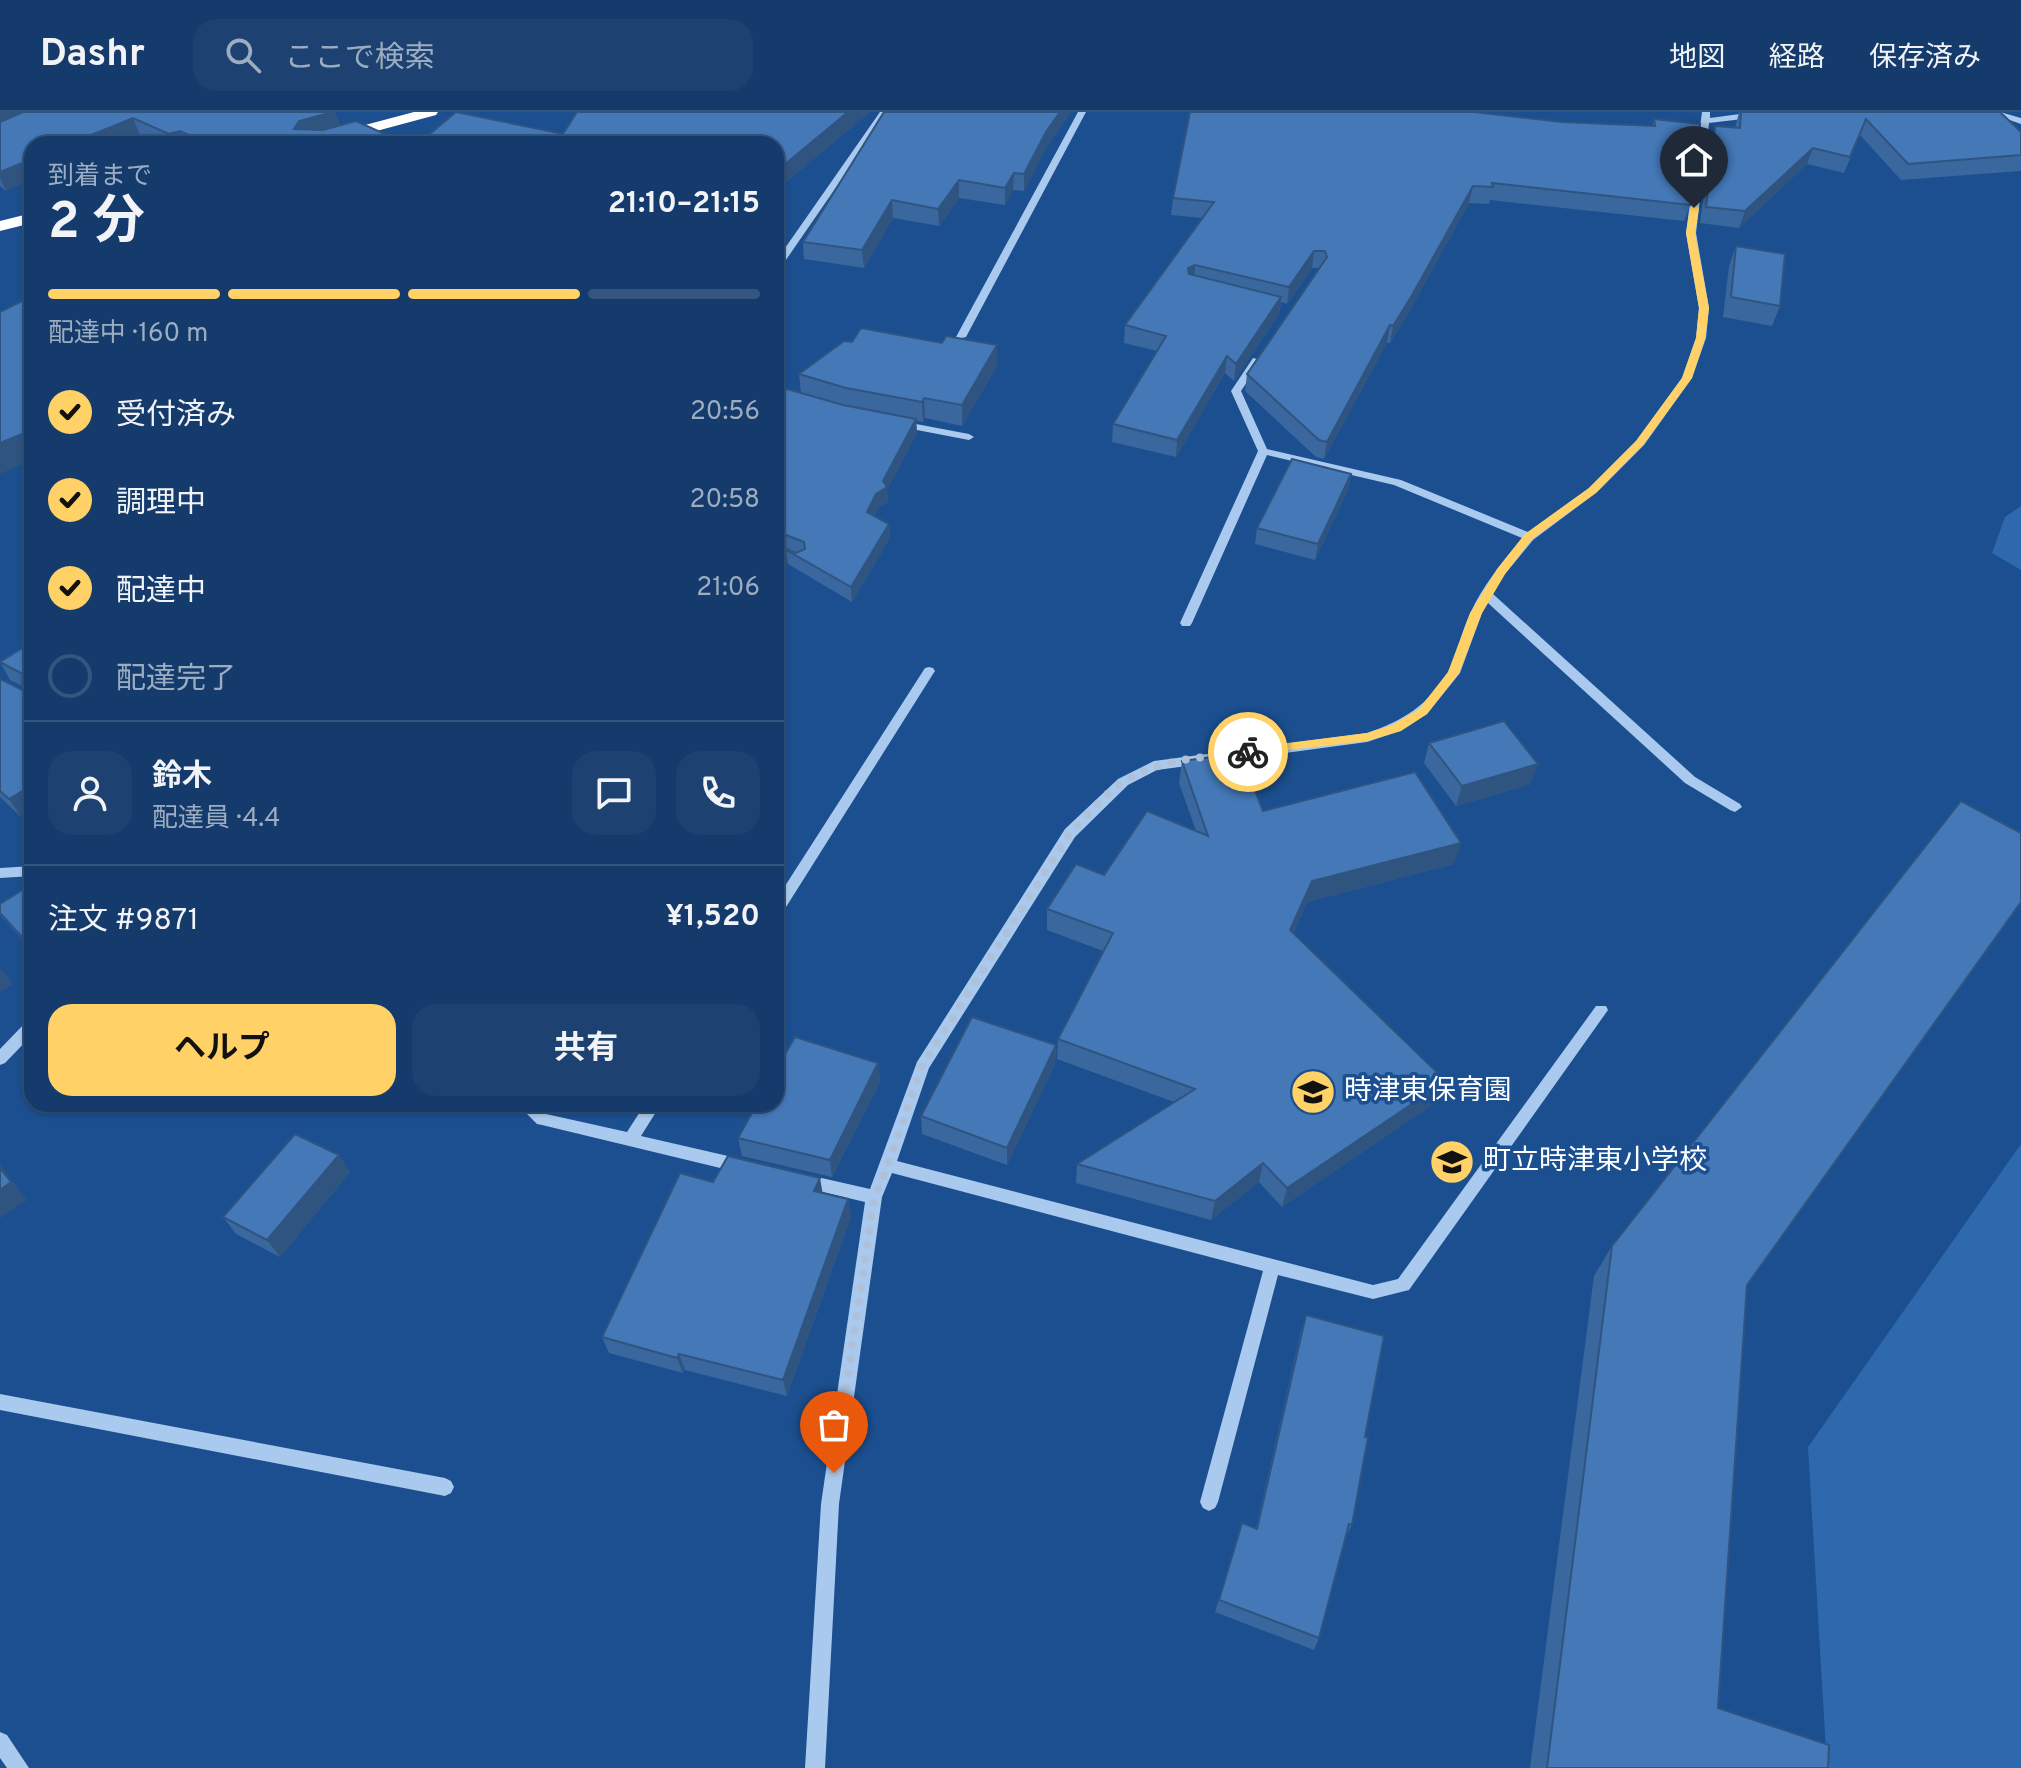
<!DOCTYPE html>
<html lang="ja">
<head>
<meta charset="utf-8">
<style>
	:root { --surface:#143b6b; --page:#1d4271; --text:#f1f3f6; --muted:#9dadc1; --line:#33557e; --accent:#ffd166 }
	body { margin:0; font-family:Overpass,"Noto Sans JP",sans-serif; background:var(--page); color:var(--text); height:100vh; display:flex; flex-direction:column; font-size:30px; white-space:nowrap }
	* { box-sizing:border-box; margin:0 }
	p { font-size:26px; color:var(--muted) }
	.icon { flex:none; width:44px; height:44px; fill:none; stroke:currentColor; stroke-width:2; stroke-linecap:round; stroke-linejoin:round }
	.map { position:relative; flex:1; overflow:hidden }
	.drawer { position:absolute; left:24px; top:24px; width:760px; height:976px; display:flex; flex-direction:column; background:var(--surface); border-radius:24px; box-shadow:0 2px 6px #0004,0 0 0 2px var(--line) }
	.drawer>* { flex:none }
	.pin { position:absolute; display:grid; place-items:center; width:68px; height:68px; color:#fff; margin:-82px -34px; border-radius:50% 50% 50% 0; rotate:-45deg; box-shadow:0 0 8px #0007 }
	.pin .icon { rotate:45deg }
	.courier { position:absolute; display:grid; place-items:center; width:80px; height:80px; margin:-40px; border:6px solid #ffd166; border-radius:50%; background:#fff; color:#222; box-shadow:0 2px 10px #0007 }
	.summary em { font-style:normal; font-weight:700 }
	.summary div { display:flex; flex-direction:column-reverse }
	.summary { display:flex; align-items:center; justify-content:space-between; height:136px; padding:0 24px }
	h1 { font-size:52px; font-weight:700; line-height:60px }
	.bar { display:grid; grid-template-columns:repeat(4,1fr); gap:12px 8px; align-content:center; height:96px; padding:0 24px }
	.bar i { height:10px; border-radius:6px; background:var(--line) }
	.bar .current { background:var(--accent) }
	.bar p { grid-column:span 4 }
	.line { display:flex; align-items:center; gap:20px; padding:0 24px; border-top:2px solid var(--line) }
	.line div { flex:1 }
	.round { display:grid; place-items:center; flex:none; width:84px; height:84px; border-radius:24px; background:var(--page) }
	ol { padding:0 24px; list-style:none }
	li { display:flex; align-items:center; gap:24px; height:88px }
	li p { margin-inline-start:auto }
	li .icon { padding:8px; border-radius:50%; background:var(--accent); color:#111; stroke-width:4 }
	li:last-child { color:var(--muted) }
	li i { width:44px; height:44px; border:4px solid var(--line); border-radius:50% }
	.cta { display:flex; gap:16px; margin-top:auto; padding:16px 24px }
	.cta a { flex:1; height:92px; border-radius:24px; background:var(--accent); color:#111; font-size:32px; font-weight:700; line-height:92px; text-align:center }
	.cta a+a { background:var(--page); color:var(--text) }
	header { display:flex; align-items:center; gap:48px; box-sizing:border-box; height:112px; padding:0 40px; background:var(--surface); border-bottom:2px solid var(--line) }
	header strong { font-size:38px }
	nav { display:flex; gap:44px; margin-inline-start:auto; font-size:28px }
	.search { width:560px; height:72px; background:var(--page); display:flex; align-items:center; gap:20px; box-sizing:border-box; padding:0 28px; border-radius:24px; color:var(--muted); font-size:30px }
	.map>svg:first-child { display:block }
</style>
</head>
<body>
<header>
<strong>Dashr</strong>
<div class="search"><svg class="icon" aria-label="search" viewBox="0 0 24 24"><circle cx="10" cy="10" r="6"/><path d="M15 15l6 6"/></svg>ここで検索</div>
<nav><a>地図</a><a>経路</a><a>保存済み</a></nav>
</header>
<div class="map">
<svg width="2021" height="1656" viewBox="0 0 2021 1656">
	<rect width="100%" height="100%" fill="#1b4f8f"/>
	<!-- green -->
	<path fill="#2e69ad" d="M2021 394V458L1992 441 2005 405Z
		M2021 1032V1656H1827L1808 1335Z"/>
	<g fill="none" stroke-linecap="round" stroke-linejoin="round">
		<!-- minor -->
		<path fill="#a9c9ee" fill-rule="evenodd" d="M880 0H888L779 158 776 159V149Z
			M1078 0H1086L966 225 957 227 956 225Z
			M1702 0H1710V6L1755 0H1780L1776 3 1709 11 1696 121 1709 196 1706 226 1692 266 1644 333 1597 380 1533 428 1505 462 1493 482 1695 665 1740 692 1742 695 1735 700 1730 698 1685 671 1488 491 1482 501 1460 561 1427 602 1400 619 1367 630 1157 658 1128 673 1075 725 929 956 897 1049 1373 1173 1398 1167 1596 894H1606L1608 898 1409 1178 1373 1187 1278 1163 1218 1390 1215 1396 1209 1399 1203 1396 1200 1390 1263 1159 892 1061 882 1085 839 1392 825 1656H805L821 1392 865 1090 798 1074 796 1069 798 1064 804 1062 870 1077 917 950 1065 717 1118 667 1154 649 1367 621C1401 610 1430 592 1448 560 1458 543 1461 520 1470 502 1482 474 1503 450 1522 426L1394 373 1267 343 1192 511 1190 514H1182L1180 511 1258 339 1231 279 1253 246 1262 248 1241 279 1267 337 1401 368 1528 420 1589 376 1636 329 1682 266 1696 226 1699 196 1686 121Z
			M1987 0H2000L2021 6V12Z
			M900 309 969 322 974 325 969 328 896 314V310Z
			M929 555 933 556 935 559 933 562 781 803 776 804V788L925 556Z
			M32 754V764L0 766V756Z
			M32 907V923L5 951 0 953V937L27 909Z
			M303 992H320C316 999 312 1002 304 1000L301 995Z
			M517 992H535L546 1002 627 1020 645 992H661L641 1024 741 1047 746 1049 749 1054 746 1059 741 1061 542 1013 537 1012Z
			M0 1282 445 1366 451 1369 454 1375 451 1381 445 1384 0 1298Z
			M0 1620 7 1623 29 1656H7L0 1646Z"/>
		<!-- highway -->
		<path fill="#fff" fill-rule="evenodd" d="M414 0H438L436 3 328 32H302L305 29Z
			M32 101V111L0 119V109Z"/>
	</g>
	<!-- wall -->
	<path fill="#3a679d" d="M0 0H335L340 13 407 32H159L140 23 119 32H32L6 79 0 74Z
		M577 0H870L786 70 776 69V32H418L563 22Z
		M884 0H1071L1045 37 1024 79 1013 78 1005 93 959 86 939 114 893 106 864 156 804 147 803 130Z
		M1739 0H2000L2021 20V59L1901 68 1860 23 1844 61 1807 52 1739 116 1700 111 1710 30 1715 14 1735 16Z
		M1654 7 1690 93 1684 109 1490 88 1489 92 1469 91 1408 202 1390 231H1387L1324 347 1316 345 1245 279 1247 262 1319 156H1312L1287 192 1281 190 1279 202 1234 269 1225 261 1176 345 1112 330 1113 312 1157 239 1124 231 1125 213 1202 106 1171 103 1173 86 1562 10 1652 14Z
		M1736 134 1780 194 1772 214 1723 205 1729 154Z
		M997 254 962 314 925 306 923 310 916 309 917 321 887 378 888 390 878 396 874 404 889 412 890 426 852 490 788 452 776 444V285L801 281 799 262Z
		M1351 362 1348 378 1315 448 1255 432 1257 416Z
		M32 530 20 704 0 685V567L22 578V574L10 568 0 550Z
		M1429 631 1531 672 1456 694 1424 651Z
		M1182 649 1263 699 1454 752 1307 790 1293 822 1439 988 1282 1095 1259 1070 1211 1108 1076 1071 1077 1052 1174 990 1057 947 1058 927 1103 839 1047 818V797L1104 763 1196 719 1179 671Z
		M32 772V838L0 803V792Z
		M1056 933 1055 952 1007 1053 922 1022 921 1004Z
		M878 951 880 970 832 1065 742 1044 738 1026Z
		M339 1043 350 1060 280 1145 236 1122 223 1105Z
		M713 1070 823 1082 848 1087 851 1105 787 1284 685 1258 683 1261 609 1241 602 1225Z
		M1612 1134 1747 1173 1718 1596 1828 1656H1530L1594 1164Z
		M1306 1203 1365 1325 1352 1413 1345 1426 1319 1526 1314 1538 1215 1500 1242 1411 1256 1416 1301 1219Z"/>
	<!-- shaded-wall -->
	<path fill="#305480" d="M0 0H44L0 21Z
		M333 0H335L341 16 304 26 294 17 299 9Z
		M848 0H870L786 70 784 53Z
		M1060 0H1071L1045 37 1024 79V62L1046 20Z
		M133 6 140 23 119 32H69Z
		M180 19 185 32H173L169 22Z
		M1813 36 1807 52 1739 116 1745 99Z
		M32 47V68L6 79 0 66V60Z
		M1014 61 1013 78 1005 93V76Z
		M959 68V86L939 114 938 97Z
		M1473 74 1469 91 1408 202 1390 231 1393 214Z
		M892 88 893 106 864 156 862 138Z
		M1314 139 1312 156 1287 192 1289 175Z
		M1195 153 1194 170 1186 173 1188 156Z
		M1281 185 1279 202 1234 269 1236 252Z
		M1390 213 1387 231 1324 347 1327 330Z
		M997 233V254L962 314V293Z
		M1227 244 1225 261 1176 345 1177 328Z
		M924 286 925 306 923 310 922 290Z
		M916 307 917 321 887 378 888 390 878 396 868 414 867 400Z
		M32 318V348L0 362V331Z
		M1351 362 1348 378 1315 448 1318 432Z
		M889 412 890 426 852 490 851 475Z
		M786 438 788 452 776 460V444Z
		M1538 652 1531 672 1456 694 1462 674Z
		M32 673V697L20 704 9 687Z
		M1461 731 1454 752 1307 790 1285 839 1290 818 1312 769Z
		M0 856 13 872 0 880Z
		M1056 933 1055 952 1007 1053V1036Z
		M878 951 880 970 832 1065 830 1048Z
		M1446 969 1439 988 1282 1095 1287 1076Z
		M339 1043 350 1060 280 1145 267 1128Z
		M1263 1051 1259 1070 1211 1108 1215 1089Z
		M0 1052 27 1088 0 1106Z
		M820 1066 823 1083 814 1079Z
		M848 1087 851 1105 787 1284 783 1268Z
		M679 1242 685 1258 683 1261 677 1246Z"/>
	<!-- building -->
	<path fill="#4478b7" stroke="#305480" stroke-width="2" d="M23 0H333L299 9 294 17 323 18 356 9 407 32H208L180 19 169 22 133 6 69 32H32V47L0 60V10Z
		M456 0 563 22 577 0H848L784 53 776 52V32H642L630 31 629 32H418Z
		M884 0H1060L1046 20 1024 62 1014 61 1005 76 959 68 938 97 892 88 862 138 803 130Z
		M1190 0H1474L1562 10 1655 14 1654 7 1700 12 1690 93 1492 71 1493 75 1473 74 1411 185 1393 214 1390 213 1327 330 1319 328 1247 262 1327 145 1325 139H1314L1289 175 1195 153 1188 156 1189 162 1281 185 1236 252 1227 244 1177 328 1113 312 1166 224 1125 213 1214 90 1173 86Z
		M1741 0H2000L2021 20V43L1908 52 1866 7 1850 45 1813 36 1745 99 1706 95 1715 14 1740 16Z
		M1736 134 1785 142 1780 194 1731 185Z
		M32 184V318L0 331V200Z
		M861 216 942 231 946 224 997 233 962 293 924 286 922 290 846 276 799 262 844 229 852 230Z
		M787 277 843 293 916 307 883 369 887 375 876 382 867 400 889 412 851 475 786 438 776 444V433L796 441 805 437 804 430 776 419V285Z
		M1292 347 1351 362 1318 432 1257 416Z
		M32 530V673L9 687 0 679V567L22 578 23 562 0 550Z
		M1504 609 1538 652 1462 674 1429 631Z
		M1240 641 1263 699 1415 660 1461 731 1312 769 1290 818 1446 969 1287 1076 1263 1051 1215 1089 1077 1052 1195 977 1058 927 1113 821 1047 797 1076 752 1104 763 1147 699 1208 724 1182 649Z
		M1961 689 2021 721V790L1747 1173 1718 1596 1829 1633 1828 1656H1547L1612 1134Z
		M32 772V836L0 801V792Z
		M972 905 1056 933 1007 1036 921 1004Z
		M795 925 878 951 830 1048 738 1026 757 992H776V958Z
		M295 1022 339 1043 267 1128 223 1105Z
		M728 1044 820 1066 814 1079 848 1087 783 1268 679 1242 677 1246 602 1225 680 1061 713 1070Z
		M0 1056 11 1070 0 1078Z
		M1306 1203 1384 1224 1365 1325H1368L1352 1413 1349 1412 1319 1526 1219 1488 1242 1411 1257 1417Z"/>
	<!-- route -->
	<path fill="#ffd166" d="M1694 93 1699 96 1695 121 1709 196 1705 226 1692 266 1643 333 1596 381 1532 427 1505 462 1482 501 1459 561 1427 602 1401 619 1367 629 1244 643 1242 640 1248 636 1367 621 1392 613 1419 597 1448 560 1470 501 1497 457 1525 422 1589 376 1636 329 1682 266 1696 226 1699 196 1686 121 1690 96Z"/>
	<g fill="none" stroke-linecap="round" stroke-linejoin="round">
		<!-- done -->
		<path stroke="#afc1d8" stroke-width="8" stroke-dasharray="0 14.4" d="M834 1361 874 1085 888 1053 922 954 1070 721C1087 704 1105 681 1125 669 1162 646 1207 645 1248 640"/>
	</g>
	<!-- icons -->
	<defs>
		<g id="school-disc" transform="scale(2.3)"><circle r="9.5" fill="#ffd166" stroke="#1b4f8f"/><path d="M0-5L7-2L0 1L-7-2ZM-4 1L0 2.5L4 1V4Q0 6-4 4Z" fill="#111"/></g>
	</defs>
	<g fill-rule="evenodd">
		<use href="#school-disc" x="1313" y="980"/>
		<use href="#school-disc" x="1452" y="1050"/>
	</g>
	<g text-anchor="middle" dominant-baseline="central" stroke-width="7" stroke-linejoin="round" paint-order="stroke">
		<!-- poi labels -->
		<g font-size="28" fill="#fff" stroke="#1b4f8f" text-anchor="start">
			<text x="1344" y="980">時津東保育園</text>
			<text x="1483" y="1050">町立時津東小学校</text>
		</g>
	</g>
</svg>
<div class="pin" style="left:834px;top:1361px;background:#ea580c"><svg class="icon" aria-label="bag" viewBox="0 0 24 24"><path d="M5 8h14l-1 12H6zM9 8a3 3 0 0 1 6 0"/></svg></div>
<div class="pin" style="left:1694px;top:96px;background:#1f2937"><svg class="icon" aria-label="home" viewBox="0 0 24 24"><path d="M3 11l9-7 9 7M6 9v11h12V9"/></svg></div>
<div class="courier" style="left:1248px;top:640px"><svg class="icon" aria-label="bike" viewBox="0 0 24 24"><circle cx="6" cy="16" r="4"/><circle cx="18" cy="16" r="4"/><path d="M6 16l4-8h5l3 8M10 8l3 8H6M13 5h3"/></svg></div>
<section class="drawer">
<div class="summary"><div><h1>2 分</h1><p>到着まで</p></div><em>21:10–21:15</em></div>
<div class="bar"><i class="current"></i><i class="current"></i><i class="current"></i><i></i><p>配達中 · 160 m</p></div>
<ol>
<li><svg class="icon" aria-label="check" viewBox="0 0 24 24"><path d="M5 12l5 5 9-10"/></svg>受付済み<p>20:56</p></li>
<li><svg class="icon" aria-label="check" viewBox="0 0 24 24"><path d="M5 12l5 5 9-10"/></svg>調理中<p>20:58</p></li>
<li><svg class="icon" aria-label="check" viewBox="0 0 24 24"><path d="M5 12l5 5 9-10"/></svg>配達中<p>21:06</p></li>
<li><i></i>配達完了</li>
</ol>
<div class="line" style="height:144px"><a class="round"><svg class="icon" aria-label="person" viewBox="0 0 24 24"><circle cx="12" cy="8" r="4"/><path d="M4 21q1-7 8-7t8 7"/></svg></a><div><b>鈴木</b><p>配達員 · 4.4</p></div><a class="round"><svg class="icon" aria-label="chat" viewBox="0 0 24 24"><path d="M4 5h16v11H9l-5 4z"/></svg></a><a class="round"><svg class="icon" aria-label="phone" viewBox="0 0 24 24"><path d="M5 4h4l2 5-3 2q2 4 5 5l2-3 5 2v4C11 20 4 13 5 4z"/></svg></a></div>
<div class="line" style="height:104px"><div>注文 #9871</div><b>¥1,520</b></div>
<div class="cta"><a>ヘルプ</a><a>共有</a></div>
</section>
</div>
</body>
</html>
